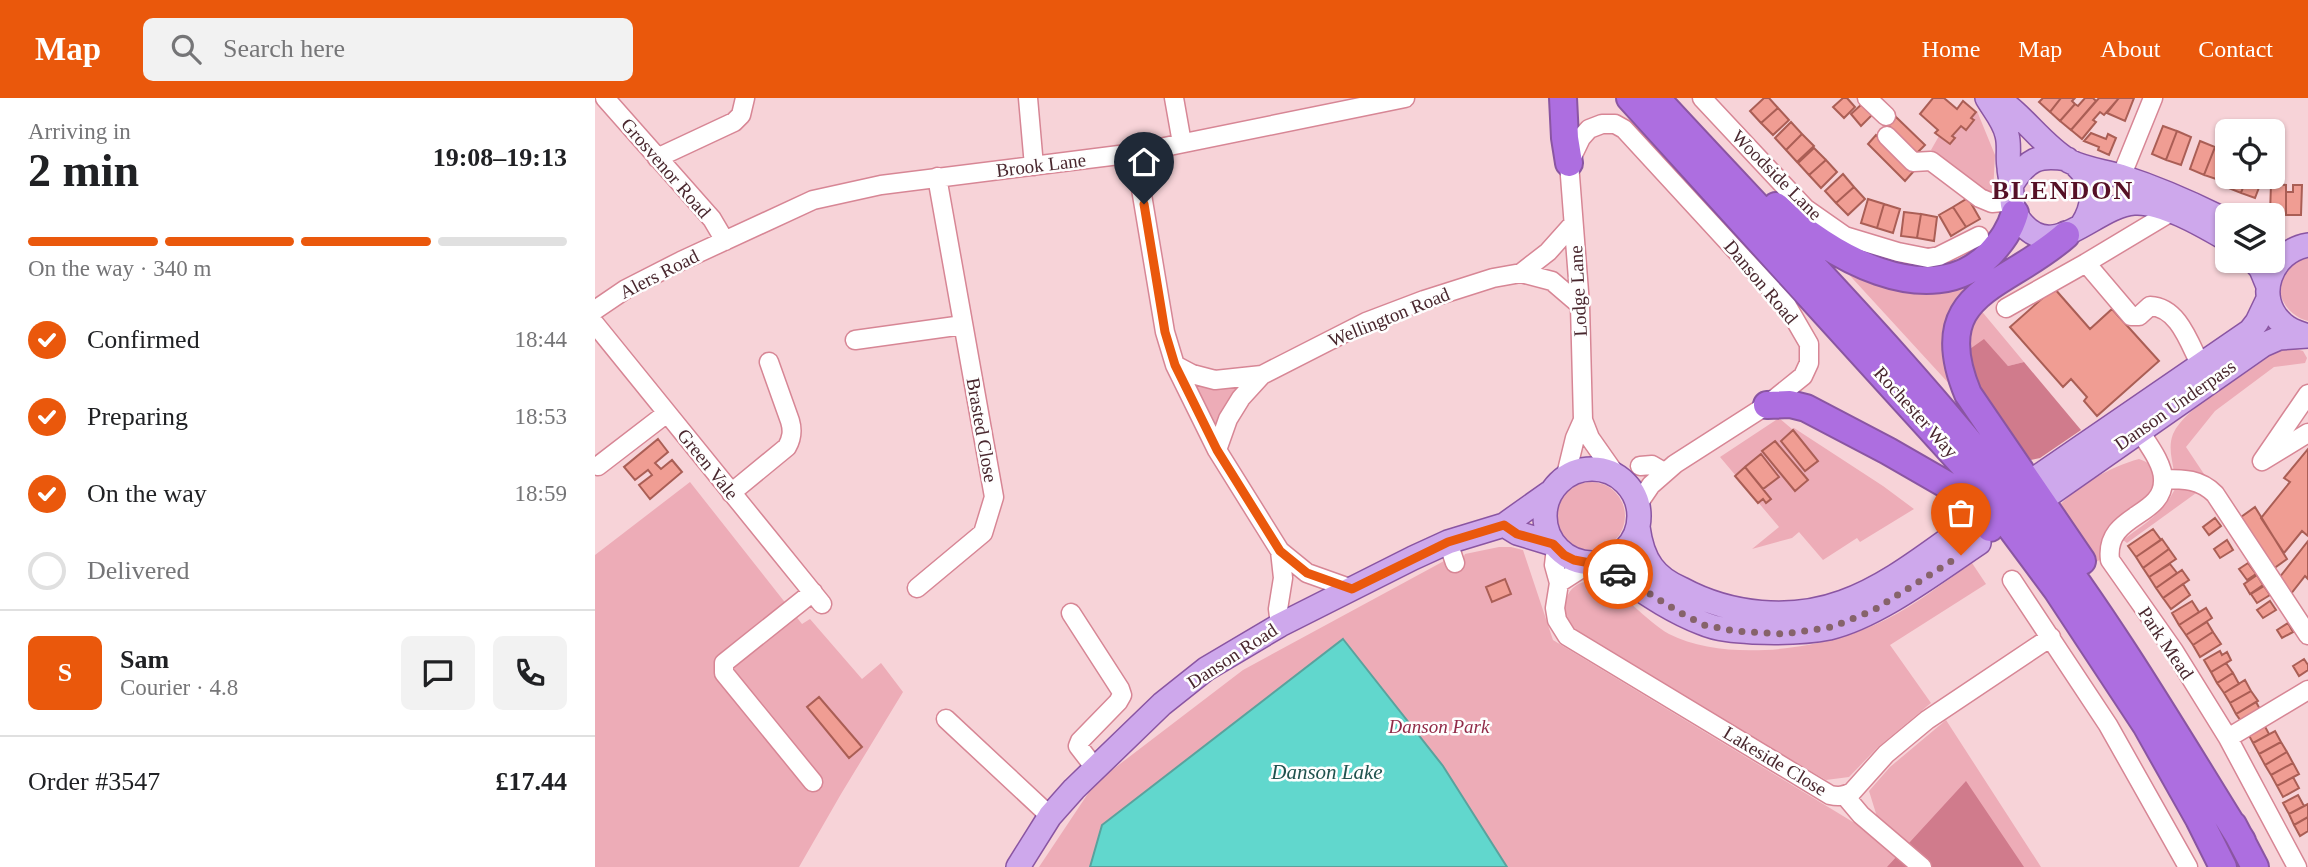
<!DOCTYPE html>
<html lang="en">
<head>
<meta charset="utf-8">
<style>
	:root { --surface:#fff; --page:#f2f2f2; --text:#202124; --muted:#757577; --line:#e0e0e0; --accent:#ea580c }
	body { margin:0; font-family:"Times New Roman",serif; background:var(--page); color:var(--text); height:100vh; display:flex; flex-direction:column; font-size:26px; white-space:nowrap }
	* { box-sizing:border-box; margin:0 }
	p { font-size:23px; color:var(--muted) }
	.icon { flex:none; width:38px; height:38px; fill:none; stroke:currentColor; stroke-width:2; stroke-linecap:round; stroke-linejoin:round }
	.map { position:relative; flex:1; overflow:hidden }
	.drawer { display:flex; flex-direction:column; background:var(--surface); width:595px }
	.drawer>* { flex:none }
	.buttons { position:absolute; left:1620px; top:21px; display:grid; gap:14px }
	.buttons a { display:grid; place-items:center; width:70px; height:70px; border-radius:10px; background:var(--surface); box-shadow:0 2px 5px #0004; font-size:35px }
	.pin { position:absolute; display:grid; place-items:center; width:60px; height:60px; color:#fff; margin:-72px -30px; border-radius:50% 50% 50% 0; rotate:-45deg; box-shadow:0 0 7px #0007 }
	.pin .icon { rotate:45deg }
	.courier { position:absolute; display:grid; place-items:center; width:70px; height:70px; margin:-35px; border:5px solid #ea580c; border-radius:50%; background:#fff; color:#222; box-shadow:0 2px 9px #0007 }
	.head em { font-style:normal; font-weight:700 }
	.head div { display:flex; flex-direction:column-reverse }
	.head { display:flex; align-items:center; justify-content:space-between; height:119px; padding:0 28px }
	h1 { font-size:46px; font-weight:700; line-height:52px }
	.bar { display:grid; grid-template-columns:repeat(4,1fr); gap:10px 7px; align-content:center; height:84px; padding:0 28px }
	.bar i { height:9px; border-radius:5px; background:var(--line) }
	.bar .selected { background:var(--accent) }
	.bar p { grid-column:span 4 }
	.line { display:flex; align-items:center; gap:18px; padding:0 28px; border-top:2px solid var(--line) }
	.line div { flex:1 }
	.round { display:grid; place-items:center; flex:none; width:74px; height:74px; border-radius:10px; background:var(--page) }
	ol { padding:0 28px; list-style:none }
	li { display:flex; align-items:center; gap:21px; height:77px }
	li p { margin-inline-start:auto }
	li .icon { padding:7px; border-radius:50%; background:var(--accent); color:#fff; stroke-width:4 }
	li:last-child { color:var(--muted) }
	li i { width:38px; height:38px; border:4px solid var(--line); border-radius:50% }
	header { display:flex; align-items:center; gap:42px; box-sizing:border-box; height:98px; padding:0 35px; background:var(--accent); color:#fff }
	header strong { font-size:33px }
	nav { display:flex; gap:38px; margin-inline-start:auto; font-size:24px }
	.search { width:490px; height:63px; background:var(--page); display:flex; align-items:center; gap:18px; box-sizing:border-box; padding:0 24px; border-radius:10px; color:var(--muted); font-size:26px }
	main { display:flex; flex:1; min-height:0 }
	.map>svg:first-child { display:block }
</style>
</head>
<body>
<header>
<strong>Map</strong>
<div class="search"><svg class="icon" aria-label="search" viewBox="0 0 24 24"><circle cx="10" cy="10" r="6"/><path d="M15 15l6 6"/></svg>Search here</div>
<nav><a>Home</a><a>Map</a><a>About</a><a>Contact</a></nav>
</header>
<main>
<section class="drawer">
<div class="head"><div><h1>2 min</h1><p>Arriving in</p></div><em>19:08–19:13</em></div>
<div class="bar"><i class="selected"></i><i class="selected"></i><i class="selected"></i><i></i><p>On the way · 340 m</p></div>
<ol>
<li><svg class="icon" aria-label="check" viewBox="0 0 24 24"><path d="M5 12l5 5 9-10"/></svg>Confirmed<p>18:44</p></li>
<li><svg class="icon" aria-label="check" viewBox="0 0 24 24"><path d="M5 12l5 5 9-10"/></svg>Preparing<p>18:53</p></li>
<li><svg class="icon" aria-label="check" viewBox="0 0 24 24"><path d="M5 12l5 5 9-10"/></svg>On the way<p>18:59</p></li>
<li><i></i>Delivered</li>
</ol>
<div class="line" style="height:126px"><b class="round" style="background:var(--accent);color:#fff">S</b><div><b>Sam</b><p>Courier · 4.8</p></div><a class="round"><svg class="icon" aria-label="chat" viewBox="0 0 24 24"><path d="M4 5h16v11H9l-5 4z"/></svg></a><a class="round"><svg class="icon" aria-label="phone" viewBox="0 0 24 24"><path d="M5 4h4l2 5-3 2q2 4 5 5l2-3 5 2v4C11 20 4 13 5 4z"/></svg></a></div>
<div class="line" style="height:91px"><div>Order #3547</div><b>£17.44</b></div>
</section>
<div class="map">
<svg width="1713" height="769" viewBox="0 0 1713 769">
	<rect width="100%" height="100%" fill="#f7d3d8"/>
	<!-- green -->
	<path fill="#edacb7" d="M1382 13 1400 57 1398 95 1380 88 1336 52 1344 38 1347 40 1357 38 1366 28 1371 32 1379 23 1376 20Z
		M1713 158V223C1688 217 1672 183 1697 165 1701 162 1708 160 1713 158Z
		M1247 169 1389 173 1393 179 1358 290Z
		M1384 210 1429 264 1413 268 1399 255 1365 257Z
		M1701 251 1708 253 1712 260 1710 265 1679 269 1620 313 1591 349 1615 385 1579 374C1577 361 1573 349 1578 336 1591 307 1650 279 1675 257L1687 252Z
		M594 284 641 287 644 292 620 334Z
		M1184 320 1197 331 1199 330 1288 388 1319 411 1265 444 1262 440 1228 462 1204 434 1197 440 1157 451 1184 429 1125 359Z
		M1544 361C1559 366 1560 373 1562 388L1550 404 1513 431 1508 443V460L1501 464 1462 410C1483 387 1515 369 1544 361Z
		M962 418a34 34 0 1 1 68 0a34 34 0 1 1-68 0Z
		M95 384 207 526 215 521 267 581 286 565 308 594 246 696 204 769H0V457Z
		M1582 387 1608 390 1532 445 1528 442C1553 423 1568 416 1582 387Z
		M904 449H916L928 452 958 542 1281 738 1283 722 1274 693 1295 669 1351 622 1446 769H444L500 685 648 572 849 463 857 468 866 464 870 456Z
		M1377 465 1391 486 1295 547 1336 605 1283 649 1254 679 1231 682 979 536C959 512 973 475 1006 485 1025 491 1052 524 1074 536 1134 566 1234 551 1292 521 1322 506 1349 484 1377 465Z"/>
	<!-- forest -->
	<path fill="#d07b8c" d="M1389 241 1413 268 1429 264 1486 332 1445 360 1436 362 1388 305 1365 258Z
		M1371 683 1429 769H1292Z"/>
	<!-- water -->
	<path fill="#61d7cd" stroke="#5aa29d" stroke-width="2" d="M748 541 848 668 912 769H495L507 727Z"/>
	<!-- building -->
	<path fill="#f09d93" stroke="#aa5e55" stroke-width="2" d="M1169 0H1174L1183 10 1166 25 1155 13Z
		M1248 0H1252L1260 9 1249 20 1238 9Z
		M1338 0H1349L1362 11 1368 3 1381 14 1376 20 1379 22 1371 32 1366 28 1357 38 1360 40 1355 46 1340 35 1343 32 1325 16Z
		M1448 0H1466L1455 14 1444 4Z
		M1466 0H1480L1477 3 1480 6 1465 23 1455 14Z
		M1490 0H1498L1501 3 1476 32 1465 23 1480 6 1483 8Z
		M1504 0H1524L1509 17 1505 14 1498 22 1501 24 1487 41 1476 32Z
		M1524 0H1539L1530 23 1512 15Z
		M1268 5 1278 16 1266 28 1256 16Z
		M1183 10 1194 22 1178 37 1166 25Z
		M1301 19 1330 47 1321 56 1293 27Z
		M1196 24 1207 36 1191 52 1180 40Z
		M1568 28 1582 33 1571 62 1557 56Z
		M1582 33 1596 39 1586 67 1571 62Z
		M1496 35 1511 41 1513 36 1521 40 1514 57 1503 52 1504 49 1489 43Z
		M1207 36 1219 48 1202 64 1191 52Z
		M1281 37 1318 74 1310 83 1273 46Z
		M1605 43 1620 49 1609 77 1595 71Z
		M1620 49 1633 54 1624 82 1609 77Z
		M1219 50 1231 62 1214 77 1203 65Z
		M1231 62 1242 74 1226 90 1214 77Z
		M1248 76 1259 89 1241 105 1230 93Z
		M1635 79H1652L1646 95 1631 89Z
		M1652 79H1668L1660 100 1646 95Z
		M1676 86 1691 87V117L1675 116Z
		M1698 87H1707L1706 117H1691V94H1698Z
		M1259 89 1270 101 1253 117 1241 105Z
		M1373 100 1385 121 1371 129 1358 109Z
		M1273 101 1289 106 1282 130 1266 125Z
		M1289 106 1305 111 1298 135 1282 130Z
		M1358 109 1371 129 1356 138 1344 117Z
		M1309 114 1326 116 1322 140 1306 138Z
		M1326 116 1342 119 1339 143 1322 140Z
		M1459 190 1495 231 1517 211 1564 263 1502 318 1489 303 1492 299 1476 281 1468 289 1415 229Z
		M1198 332 1223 363 1210 373 1186 343Z
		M63 341 73 354 60 365 66 371 77 362 87 374 55 401 44 387 57 377 53 372 40 382 29 369Z
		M1180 343 1213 382 1200 393 1167 353Z
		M1713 351V438L1707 433 1689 455 1666 420 1695 384 1689 380Z
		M1166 356 1184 379 1168 391 1150 369Z
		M1150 369 1176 401 1171 405 1168 401 1163 405 1140 378Z
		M1660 409 1692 461 1678 471 1646 419Z
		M1620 420 1626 428 1614 437 1608 429Z
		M1558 431 1566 442 1541 459 1533 448Z
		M1567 441 1574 451 1548 470 1541 459Z
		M1632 442 1638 452 1625 460 1619 451Z
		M1713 443V481L1710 478 1695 497 1684 480Z
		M1574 451 1581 461 1554 479 1548 470Z
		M1653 465 1661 476 1652 482 1644 471Z
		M1575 466 1582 475 1561 490 1554 479Z
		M1587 472 1594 482 1568 500 1561 490Z
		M1662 477 1668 487 1655 496 1649 486Z
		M910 481 916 496 897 504 891 489Z
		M1588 486 1595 497 1576 511 1568 500Z
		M1669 488 1675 497 1662 505 1656 496Z
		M1597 503 1604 514 1584 527 1577 515Z
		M1675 503 1681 512 1668 520 1662 512Z
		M1611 510 1617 520 1591 537 1584 527Z
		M1612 524 1618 534 1598 547 1591 537Z
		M1693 525 1698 534 1687 540 1682 532Z
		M1618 534 1626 546 1605 559 1598 547Z
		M1625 553 1627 557 1632 554 1636 562 1616 574 1609 562Z
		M1709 561 1713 567V572L1704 578 1698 568Z
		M1631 565 1638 575 1622 585 1616 574Z
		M1638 575 1644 586 1629 595 1622 585Z
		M1650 582 1656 593 1635 605 1629 595Z
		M1656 593 1663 603 1641 616 1635 605Z
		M224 599 267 649 254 660 212 609Z
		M1661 604 1666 613 1648 626 1641 616Z
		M1667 623 1674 636 1658 645 1651 632Z
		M1680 633 1686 644 1664 656 1658 645Z
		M1686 644 1692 654 1670 667 1664 656Z
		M1692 654 1698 665 1676 677 1670 667Z
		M1698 665 1704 676 1682 688 1676 677Z
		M1698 679 1704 690 1688 699 1682 688Z
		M1703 697 1709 708 1694 716 1688 705Z
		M1713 706V719L1699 727 1694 716Z
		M1713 719V733L1705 738 1699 727Z"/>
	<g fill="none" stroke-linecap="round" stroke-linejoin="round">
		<!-- minor casing -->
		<g stroke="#d78695" stroke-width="21">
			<path id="minor" d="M10 0 117 121 130 143
				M433 0 439 68
				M579 0 587 45
				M1107 0 1210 110 1250 138 1303 154 1333 160 1344 158 1384 138
				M1272 0 1291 18
				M1292 38 1318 64 1336 63 1385 100 1397 105 1417 103
				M540 55 570 234 580 267 622 352 685 453 712 475 757 491
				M62 60 139 24 146 17 150 0
				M1526 79 1558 0
				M1576 114 1491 165 1536 218H1544L1555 208C1583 209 1594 244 1605 266
				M926 175 953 154 978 126
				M1411 210 1491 165
				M0 212 31 191 86 163 218 102 286 87 540 55 810 0
				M0 226 227 506
				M260 242 368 227
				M580 267 597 276 620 282 667 277 771 224 829 202 898 180 926 175 957 183 985 207
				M1713 296 1667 363 1713 335
				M1544 332C1552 345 1568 365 1568 381 1570 420 1509 415 1515 462L1579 553 1633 640 1702 769
				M622 352 633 321 646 300 667 277
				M3 368 72 315
				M1045 368 1057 367 1069 374
				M971 377 980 340 988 322
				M1021 377 995 340 988 322 985 207 974 65 986 40 994 31 1007 26H1020L1029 31 1192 208 1214 246V265L1208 278 1172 307 1080 366 1056 387 1043 406
				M1568 381C1589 381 1605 381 1620 396L1713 537
				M136 395 192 349C197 340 198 333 195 323L174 264
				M853 444 860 465
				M961 450 959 467 964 485 960 510 962 522 972 538 1235 697C1244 699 1249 698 1257 694L1291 656 1332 622 1456 539
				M1417 482 1513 627 1593 769
				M964 485 995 465
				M322 490 388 435 399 399 342 79
				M218 494 129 565V575L218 684
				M476 515 525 591 527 597 523 604 485 643 483 648 500 670
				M685 527 683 511 688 480 685 453
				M351 621 455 718
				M1633 640 1713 592
				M1250 698 1266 717 1327 769"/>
		</g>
		<!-- major casing -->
		<g stroke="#8a55a2" stroke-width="26">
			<path id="major" d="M1392 0C1399 12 1409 23 1412 37 1415 48 1412 59 1414 69 1414 75 1416 80 1416 85 1418 96 1415 107 1421 117 1455 172 1498 108 1539 105 1567 103 1609 128 1633 142
				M1401 0C1428 16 1446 46 1474 63 1489 71 1508 73 1525 78 1559 89 1592 103 1624 119
				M1480 66C1500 85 1501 105 1487 127
				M1417 86C1432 62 1443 56 1472 61
				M1713 147C1676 153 1658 200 1688 226 1695 233 1704 235 1713 238
				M1659 163 1666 171 1673 188
				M950 418a47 47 0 1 1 94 0a47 47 0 1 1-94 0Z
				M1441 380 1655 233 1662 224 1673 201
				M1455 396 1668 247 1684 240 1713 238
				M909 427 922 435 958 446
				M1043 429C1045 444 1048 457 1057 469 1065 480 1075 486 1087 491 1135 517 1196 523 1248 504 1293 488 1333 455 1372 428
				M1005 465C1038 486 1070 511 1107 525 1123 532 1142 533 1159 534 1185 535 1209 535 1234 530 1282 519 1342 473 1384 445
				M423 769 455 718 479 691 567 606 611 571 685 527 818 460 853 444 909 427 954 395"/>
		</g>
		<!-- highway casing -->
		<g stroke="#8a55a2" stroke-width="30">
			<path id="highway" d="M968 0 970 40 974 65
				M1035 0 1372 371 1462 492 1551 627 1604 721 1628 769
				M1061 0C1190 140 1326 276 1441 428 1517 528 1581 637 1647 743
				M1181 108C1230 156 1335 218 1395 156 1407 143 1415 132 1420 115
				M1471 137C1411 191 1330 192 1373 296L1487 463
				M1172 307 1195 306 1211 310 1293 353 1359 391 1380 410 1395 430
				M1638 727 1660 769"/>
		</g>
		<!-- minor -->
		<use href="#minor" stroke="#fff" stroke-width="18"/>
		<!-- major -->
		<use href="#major" stroke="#cea8ec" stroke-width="23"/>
		<!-- highway -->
		<use href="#highway" stroke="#ad6ee0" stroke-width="26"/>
	</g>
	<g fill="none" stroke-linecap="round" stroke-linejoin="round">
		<!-- done -->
		<path stroke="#86636a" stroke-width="7" stroke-dasharray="0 12.6" d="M1023 476 1084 514 1109 527 1139 533 1189 536 1237 529 1279 512 1366 457"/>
		<!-- route -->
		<path stroke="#ea580c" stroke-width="9" d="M549 106 570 234 580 267 622 352 685 453 712 475 757 491 853 444 909 427 922 436 958 446 969 457 979 462 995 465H1005L1023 476"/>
	</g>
	<g text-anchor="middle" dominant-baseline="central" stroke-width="5" stroke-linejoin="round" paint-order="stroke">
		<!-- street labels -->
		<g font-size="19" fill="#49272e" stroke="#fefefe">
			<text transform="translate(446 67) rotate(-7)">Brook Lane</text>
			<text transform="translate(71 70) rotate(49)">Grosvenor Road</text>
			<text transform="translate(1182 77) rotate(45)">Woodside Lane</text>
			<text transform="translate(64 176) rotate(-27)">Alers Road</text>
			<text transform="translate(1166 184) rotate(50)">Danson Road</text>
			<text transform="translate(983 193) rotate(-93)">Lodge Lane</text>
			<text transform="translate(794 219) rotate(-22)">Wellington Road</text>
			<text transform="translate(1580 307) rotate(-35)">Danson Underpass</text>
			<text transform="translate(1321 314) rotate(48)">Rochester Way</text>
			<text transform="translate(387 332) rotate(80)">Brasted Close</text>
			<text transform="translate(113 366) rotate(51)">Green Vale</text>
			<text transform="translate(1571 545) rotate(56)">Park Mead</text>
			<text transform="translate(637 558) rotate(-33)">Danson Road</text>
			<text transform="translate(1180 663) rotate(31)">Lakeside Close</text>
		</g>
		<!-- park labels -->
		<g font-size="19" font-style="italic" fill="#912b48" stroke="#fefefe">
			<text x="844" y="628">Danson Park</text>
		</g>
		<!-- water labels -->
		<g font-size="21" font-style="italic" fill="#20534f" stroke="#fefefe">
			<text x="732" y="674">Danson Lake</text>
		</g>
		<!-- district labels -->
		<g font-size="26" font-weight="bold" letter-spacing="2" fill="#561126" stroke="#fefefe">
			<text x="1468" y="92">BLENDON</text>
		</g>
	</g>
</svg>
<div class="buttons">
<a><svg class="icon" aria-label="locate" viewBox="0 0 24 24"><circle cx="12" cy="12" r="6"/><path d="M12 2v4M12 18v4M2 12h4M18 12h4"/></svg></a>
<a><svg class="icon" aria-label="layers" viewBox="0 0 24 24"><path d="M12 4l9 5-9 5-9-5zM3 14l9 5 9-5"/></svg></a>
</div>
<div class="pin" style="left:1366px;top:457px;background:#ea580c"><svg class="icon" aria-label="bag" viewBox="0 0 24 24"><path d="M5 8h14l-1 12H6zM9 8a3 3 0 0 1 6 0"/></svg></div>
<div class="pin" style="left:549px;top:106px;background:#1f2937"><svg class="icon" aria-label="home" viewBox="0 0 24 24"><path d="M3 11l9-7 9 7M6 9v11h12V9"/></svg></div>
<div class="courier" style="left:1023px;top:476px"><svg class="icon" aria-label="car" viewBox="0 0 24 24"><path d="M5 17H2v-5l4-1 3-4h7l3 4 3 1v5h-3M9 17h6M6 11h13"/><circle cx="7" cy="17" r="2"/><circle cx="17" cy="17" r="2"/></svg></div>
</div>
</main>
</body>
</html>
